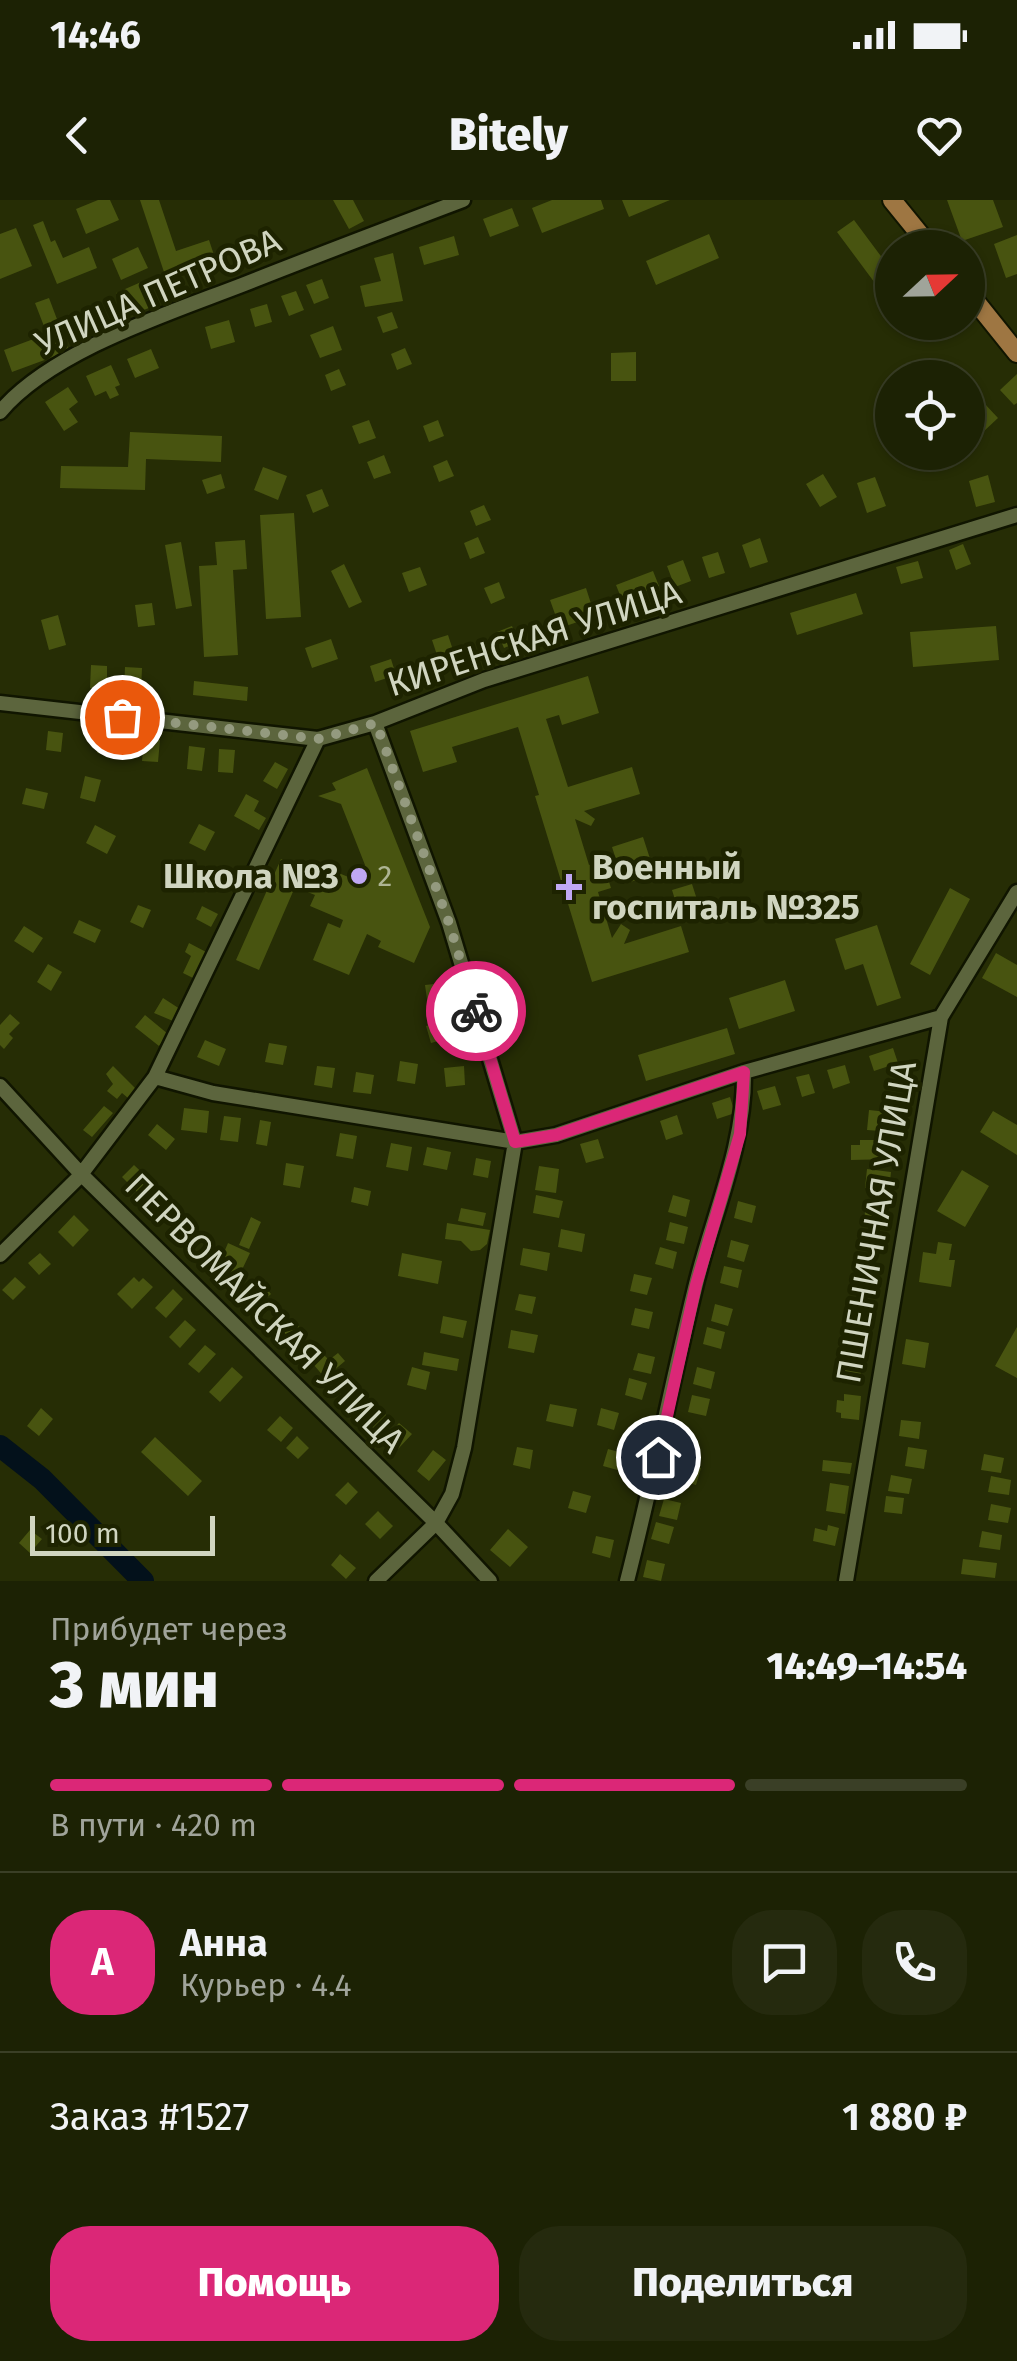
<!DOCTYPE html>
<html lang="ru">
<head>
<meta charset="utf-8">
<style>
	:root { --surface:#1c2204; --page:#252a0e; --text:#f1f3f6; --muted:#a0a49a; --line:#3a3f26; --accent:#db2777 }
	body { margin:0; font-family:"Fira Sans",sans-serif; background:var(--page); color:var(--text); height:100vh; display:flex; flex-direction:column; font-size:38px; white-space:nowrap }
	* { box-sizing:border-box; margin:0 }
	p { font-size:32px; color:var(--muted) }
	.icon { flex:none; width:55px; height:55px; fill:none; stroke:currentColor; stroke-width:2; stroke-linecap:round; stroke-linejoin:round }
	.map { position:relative; height:1381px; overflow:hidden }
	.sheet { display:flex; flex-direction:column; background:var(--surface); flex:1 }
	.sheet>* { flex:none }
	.needle { width:65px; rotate:68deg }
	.buttons { position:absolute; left:875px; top:30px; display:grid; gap:20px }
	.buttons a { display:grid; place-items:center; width:110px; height:110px; border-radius:50%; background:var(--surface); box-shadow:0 2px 8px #0004,0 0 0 2px var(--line); font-size:50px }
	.scale { position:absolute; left:30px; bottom:25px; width:185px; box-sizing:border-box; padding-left:10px; border:5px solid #d0d5c0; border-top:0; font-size:28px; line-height:35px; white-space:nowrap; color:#d0d5c0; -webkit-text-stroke:8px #1d2300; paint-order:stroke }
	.pin { position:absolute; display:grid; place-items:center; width:85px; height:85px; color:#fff; margin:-42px; border:5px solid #fff; border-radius:50%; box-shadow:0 2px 10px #0007 }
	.courier { position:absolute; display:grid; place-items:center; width:100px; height:100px; margin:-50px; border:8px solid #db2777; border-radius:50%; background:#fff; color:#222; box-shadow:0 2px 12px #0007 }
	.summary em { font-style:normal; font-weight:800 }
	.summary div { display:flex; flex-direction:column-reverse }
	.summary { display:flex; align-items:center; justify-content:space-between; height:170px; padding:0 50px }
	h1 { font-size:65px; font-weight:800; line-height:75px }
	.bar { display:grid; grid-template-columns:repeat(4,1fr); gap:15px 10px; align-content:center; height:120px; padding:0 50px }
	.bar i { height:12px; border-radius:8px; background:var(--line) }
	.bar .current { background:var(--accent) }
	.bar p { grid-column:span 4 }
	.line { display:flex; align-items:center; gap:25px; padding:0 50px; border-top:2px solid var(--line) }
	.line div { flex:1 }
	.round { display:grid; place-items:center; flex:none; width:105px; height:105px; border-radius:40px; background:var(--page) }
	.action { display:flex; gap:20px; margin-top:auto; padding:20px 50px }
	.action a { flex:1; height:115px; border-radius:40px; background:var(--accent); color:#fff; font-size:40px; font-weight:800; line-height:115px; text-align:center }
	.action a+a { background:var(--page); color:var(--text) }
	.status { display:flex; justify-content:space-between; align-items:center; height:70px; padding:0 50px; background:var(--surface); direction:ltr }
	.status svg { height:28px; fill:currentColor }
	header { display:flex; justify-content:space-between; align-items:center; height:130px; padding:0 50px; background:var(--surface); font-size:45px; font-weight:800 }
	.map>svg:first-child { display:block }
</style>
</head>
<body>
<div class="status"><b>14:46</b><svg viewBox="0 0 49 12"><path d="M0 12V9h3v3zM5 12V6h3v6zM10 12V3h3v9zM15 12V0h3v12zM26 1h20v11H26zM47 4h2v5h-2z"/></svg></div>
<header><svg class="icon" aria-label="back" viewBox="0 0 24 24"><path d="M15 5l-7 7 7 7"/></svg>Bitely<svg class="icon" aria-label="heart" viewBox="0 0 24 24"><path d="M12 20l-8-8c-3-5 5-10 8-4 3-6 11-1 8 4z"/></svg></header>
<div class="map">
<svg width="1017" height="1381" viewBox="0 0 1017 1381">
	<rect width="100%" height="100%" fill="#262d05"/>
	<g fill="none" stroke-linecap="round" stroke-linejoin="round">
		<!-- river -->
		<path stroke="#03111b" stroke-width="22" d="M0 1246 42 1279 143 1381"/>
	</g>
	<!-- building -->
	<path fill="#485410" d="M98 0H110L119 20 86 34 76 9Z
		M140 0H159L176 51 209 40 216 61 166 78Z
		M333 0H353L364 21 349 29Z
		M552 0H601L604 9 542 33 532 8Z
		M622 0H670L629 17Z
		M947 0H993L1003 27 962 41Z
		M512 8 519 26 490 37 483 19Z
		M854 20 892 71V106L837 32Z
		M43 21 51 42 55 40 63 58 89 47 97 68 57 84 33 25Z
		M16 28 32 66 0 79V34Z
		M709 34 719 58 656 85 646 61Z
		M1017 35V74L1006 78 994 44Z
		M454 36 459 55 424 65 419 47Z
		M138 47 148 68 121 80 112 59Z
		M393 53 403 101 365 107 360 86 381 81 374 58Z
		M148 79 159 104 126 117 116 93Z
		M322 79 329 98 314 104 306 85Z
		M296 91 304 110 289 116 281 96Z
		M49 98 69 151 12 172 4 150 47 134 35 103Z
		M267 104 272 122 255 127 250 109Z
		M392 112 398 128 383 133 377 117Z
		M229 120 235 142 211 149 205 127Z
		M333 126 342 150 320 158 310 135Z
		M405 148 412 164 397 170 391 154Z
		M151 149 159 168 135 178 127 159Z
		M636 152V181H611V153Z
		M111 165 120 185 115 187 119 195 110 199 106 191 95 196 86 176Z
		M339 169 346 185 331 191 325 175Z
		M1017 174V203L1014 205 1000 190Z
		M68 187 78 202 69 209 78 222 64 231 45 202Z
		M984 203 998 218 982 233 968 218Z
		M369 220 376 238 359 244 352 226Z
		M438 220 444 236 429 242 423 226Z
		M130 232 222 236 221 262 146 259 145 290 60 288 61 266 128 267Z
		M384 255 391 273 374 279 367 262Z
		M447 260 454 276 439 282 433 266Z
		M263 267 287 276 278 300 254 290Z
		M221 274 225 288 207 294 202 280Z
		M823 274 837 297 820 307 806 284Z
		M988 275 995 302 976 307 969 281Z
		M875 277 886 306 867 313 857 283Z
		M322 289 329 306 313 313 306 295Z
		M484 305 491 320 476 326 470 311Z
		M294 313 301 417 266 419 260 315Z
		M478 337 485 353 470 359 464 343Z
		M760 338 768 362 750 368 742 345Z
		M245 340 247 369 233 370 238 455 204 457 199 366 217 365 215 342Z
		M181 342 192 406 176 409 165 345Z
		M963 344 971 364 956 370 949 350Z
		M718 352 725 373 709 378 702 357Z
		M683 360 691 381 675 387 667 366Z
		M918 361 923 378 901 384 896 367Z
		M344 364 362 402 349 408 331 371Z
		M420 367 427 385 409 392 402 373Z
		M653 371 659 386 622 400 616 385Z
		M499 382 505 398 491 404 484 388Z
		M586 388 595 416 560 428 550 400Z
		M856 393 863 414 797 435 790 413Z
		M152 403 155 425 138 427 135 405Z
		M58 415 66 445 49 450 41 420Z
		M512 426 518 442 504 448 497 432Z
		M996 426 999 460 913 467 910 432Z
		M448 435 455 456 439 461 432 440Z
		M331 439 338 459 312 468 305 448Z
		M391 459 396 475 375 482 370 466Z
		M91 465 107 466V489L90 488Z
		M125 467 142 468 141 490H124Z
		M588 476 599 513 562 525 559 515 546 519 568 587 632 567 640 594 584 611 595 619 591 626 575 619 589 665 602 660 611 688 598 692 612 738 621 724 630 730 624 744 681 726 689 752 592 782 535 596 539 595 518 527 452 547 457 562 423 572 410 531Z
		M194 481 248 487 247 501 193 495Z
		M48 531 63 533 61 552 46 550Z
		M99 537 121 540 119 555 97 553Z
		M144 538 160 540 158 562 142 561Z
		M189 546 205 548 202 571 187 569Z
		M219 549 235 550 233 573 218 572Z
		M275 562 288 569 277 589 263 581Z
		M367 568 430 727 414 763 378 747 381 741 367 734 349 775 313 760 328 723 340 728 343 720 310 706 315 695 295 687 259 770 236 760 281 659 324 681 329 669 358 681 365 665 341 604 318 596 336 590 332 583Z
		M85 576 101 580 95 602 80 598Z
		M26 588 48 593 44 609 22 604Z
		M246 594 259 601 254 611 266 618 259 630 234 616Z
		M199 624 215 632 205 651 189 643Z
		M95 625 116 636 107 654 86 643Z
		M643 637 655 674 624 684 612 647Z
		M692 684 701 712 681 719 672 690Z
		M950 688 970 699 930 775 910 764Z
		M138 705 151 710 143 728 130 722Z
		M202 706 218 714 211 727 196 719Z
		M79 720 101 730 95 743 73 733Z
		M877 725 901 798 877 806 863 764 845 770 835 739Z
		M24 726 43 738 33 753 14 741Z
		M189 743 208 753 195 779 183 773 191 756 185 752Z
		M996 753 1017 765V797L982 778Z
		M48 764 62 772 51 791 37 782Z
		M785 780 795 811 739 829 729 798Z
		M443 783 447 810 429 813 425 785Z
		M163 798 180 809 173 821 154 813Z
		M10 814 20 823 9 834 13 838 4 849 0 845V825Z
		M145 815 168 834 159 846 135 827Z
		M453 818 457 836 431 843 426 826Z
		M727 828 735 854 646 881 638 855Z
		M205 840 226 849 219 866 197 857Z
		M269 843 287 846 283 865 265 862Z
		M893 848 898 863 874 871 869 856Z
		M400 861 418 864 415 884 397 881Z
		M845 865 850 883 833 889 827 870Z
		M113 866 136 889 128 898 122 893 117 899 107 891 113 884 106 874Z
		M317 866 335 868 332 888 314 885Z
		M464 866 465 885 446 887 444 868Z
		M356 872 374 875 371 894 353 892Z
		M809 874 815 893 802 897 796 877Z
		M775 886 781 905 763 910 757 891Z
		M730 897 735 913 717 919 712 903Z
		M104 906 113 913 92 937 83 930Z
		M184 908 209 911 207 933 181 930Z
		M869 910 897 913 895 932 867 930Z
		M993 911 1017 925V955L980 932Z
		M677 915 683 934 666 940 660 921Z
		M224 916 241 918 238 942 220 940Z
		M260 920 271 922 267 946 256 944Z
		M157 924 175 939 166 950 148 935Z
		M340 933 357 936 353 959 336 956Z
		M598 939 604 958 586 963 580 944Z
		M860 940H892V959L851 960V945H860Z
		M391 943 412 947 408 971 386 967Z
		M427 947 451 952 447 970 423 965Z
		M476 958 491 961 488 978 473 975Z
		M286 963 304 966 300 988 283 985Z
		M134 965 156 986 143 998 122 977Z
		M539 966 559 969 556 993 535 990Z
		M867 969 891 972 889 991 865 988Z
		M962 970 989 986 965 1027 937 1011Z
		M354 987 371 991 368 1006 351 1002Z
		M536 995 563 1001 559 1018 533 1013Z
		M673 995 690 1000 686 1017 668 1012Z
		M738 1001 756 1006 752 1023 734 1018Z
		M866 1001 884 1002 882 1024 864 1022Z
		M461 1008 486 1013 483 1026 458 1021Z
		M74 1015 89 1030 73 1047 58 1032Z
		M251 1017 261 1022 249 1049 239 1045Z
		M670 1022 688 1027 684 1044 666 1040Z
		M447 1023 490 1030 487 1044 480 1050 471 1051 461 1041 445 1039Z
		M561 1029 585 1034 582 1052 558 1047Z
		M731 1040 749 1045 744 1062 727 1057Z
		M938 1042 952 1044 949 1060H955L951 1087 919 1082 923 1052 936 1054Z
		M228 1043 250 1053 238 1078 217 1069Z
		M660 1047 677 1052 673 1069 655 1064Z
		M523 1048 550 1053 547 1071 520 1065Z
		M40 1053 51 1064 39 1075 28 1063Z
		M402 1053 442 1061 438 1084 398 1076Z
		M724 1066 742 1070 738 1088 720 1083Z
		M634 1074 652 1078 647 1095 630 1091Z
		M15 1077 26 1087 13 1100 2 1090Z
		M134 1077 139 1082 143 1078 153 1087 132 1109 117 1094Z
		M258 1079 271 1094 255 1108 242 1093Z
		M173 1089 183 1099 166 1118 155 1108Z
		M519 1094 536 1097 532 1114 515 1110Z
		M715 1104 733 1109 728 1126 711 1121Z
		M635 1108 653 1112 649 1129 631 1125Z
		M443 1116 467 1121 463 1138 440 1133Z
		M850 1119 868 1122 863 1148 846 1145Z
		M185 1120 196 1130 180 1148 169 1137Z
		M293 1120 306 1134 295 1145 282 1130Z
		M707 1127 725 1132 721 1149 703 1144Z
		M1017 1127V1178L995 1166Z
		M511 1130 538 1135 534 1153 508 1148Z
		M906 1139 929 1143 925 1168 902 1164Z
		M205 1145 216 1154 199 1173 188 1164Z
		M424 1152 459 1159 457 1171 422 1165Z
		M338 1153 345 1161 325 1178 313 1164 323 1154 329 1160Z
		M638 1153 655 1157 651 1174 633 1170Z
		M843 1162 862 1166 859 1185 839 1182Z
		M232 1167 243 1177 220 1202 209 1192Z
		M412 1167 430 1172 426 1190 407 1185Z
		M697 1167 715 1172 711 1189 693 1184Z
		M629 1178 647 1183 642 1200 625 1195Z
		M348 1180 362 1195 350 1205 337 1191Z
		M844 1194 861 1196 859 1220 841 1218V1213L836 1212 837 1200 844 1201Z
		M692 1195 710 1199 706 1216 688 1212Z
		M550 1204 577 1209 573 1227 546 1221Z
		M378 1207 392 1221 374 1238 361 1224Z
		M41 1208 53 1219 39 1236 27 1226Z
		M601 1208 619 1213 614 1230 597 1225Z
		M280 1216 293 1228 281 1242 267 1230Z
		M901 1220 921 1222 919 1239 899 1236Z
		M399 1223 412 1234 398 1249 386 1237Z
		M297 1236 309 1248 298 1259 286 1248Z
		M155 1237 202 1281 188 1296 141 1252Z
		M677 1237 695 1242 690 1259 673 1254Z
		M517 1247 533 1250 530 1269 513 1265Z
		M908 1247 927 1250 924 1269 905 1266Z
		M608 1249 626 1254 621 1271 603 1266Z
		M433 1250 446 1260 429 1281 417 1271Z
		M984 1254 1004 1258 1001 1273 981 1270Z
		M823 1260 852 1263 850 1274 822 1271Z
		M683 1263 701 1268 696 1285 679 1280Z
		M891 1275 912 1279 909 1294 888 1291Z
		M991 1276 1011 1280 1009 1295 988 1292Z
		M348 1282 358 1292 346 1305 335 1295Z
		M830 1283 849 1286 845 1314 826 1311Z
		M573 1291 591 1296 586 1313 568 1308Z
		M886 1296 904 1298 902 1314 884 1312Z
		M664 1299 681 1303 677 1320 659 1316Z
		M991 1304 1011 1308 1008 1323 988 1320Z
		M378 1311 393 1326 380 1339 365 1324Z
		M656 1322 674 1327 669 1344 651 1339Z
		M828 1325 839 1328 835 1346 813 1341 815 1328 827 1331Z
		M508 1329 528 1347 510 1367 490 1350Z
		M30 1330 42 1339 30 1353 19 1343Z
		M982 1331 1002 1335 1000 1350 979 1347Z
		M596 1336 614 1340 610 1358 592 1353Z
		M340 1354 356 1368 346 1379 331 1365Z
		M963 1359 997 1363 995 1378 961 1374Z
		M647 1360 665 1364 661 1381 643 1377Z"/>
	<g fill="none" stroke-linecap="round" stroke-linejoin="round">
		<!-- minor casing -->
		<g stroke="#101500" stroke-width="19">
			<path id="minor" d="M0 212C51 151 167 114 242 85 315 56 389 28 463 0
				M0 503 318 539 375 523 484 480 1017 315
				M375 523 449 723 515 942 464 1248 452 1294 436 1323 376 1381
				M155 877 213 893 515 942 556 935 744 872 941 817
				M0 886 81 974 436 1323 490 1381
				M0 1055 79 977 155 877 318 539
				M627 1381C652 1284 671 1186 695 1088 712 1016 745 948 744 872
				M846 1381 941 817 1017 692"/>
		</g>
		<!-- major casing -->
		<g stroke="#101500" stroke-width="22">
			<path id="major" d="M892 0 931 48
				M968 92 1017 153"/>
		</g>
		<!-- minor -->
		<use href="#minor" stroke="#5c653d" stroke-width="14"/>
		<!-- major -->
		<use href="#major" stroke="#9e7642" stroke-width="18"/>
	</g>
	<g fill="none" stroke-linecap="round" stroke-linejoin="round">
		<!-- done -->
		<path stroke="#949a7f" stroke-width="10" stroke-dasharray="0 18" d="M122 517 318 539 376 523 449 723 476 811"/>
		<!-- route -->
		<path stroke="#db2777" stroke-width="12" d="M476 811 515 942 556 935 744 872 740 934 696 1085 658 1257"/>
	</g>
	<!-- markers -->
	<g fill="#c0a8f3" stroke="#1d2300" stroke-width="4">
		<circle cx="359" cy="676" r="10"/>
		<path d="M564 672h10v10h10v10h-10v10h-10v-10h-10v-10h10z"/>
	</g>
	<g text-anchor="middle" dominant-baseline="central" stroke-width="9" stroke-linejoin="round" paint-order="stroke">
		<!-- number labels -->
		<g font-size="30" fill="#aeb594">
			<text x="385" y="676">2</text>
		</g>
		<!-- street labels -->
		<g font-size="35" fill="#d0d5c0" stroke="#1d2300">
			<text transform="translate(158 92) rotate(-24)">УЛИЦА ПЕТРОВА</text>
			<text transform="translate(534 438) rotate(-18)">КИРЕНСКАЯ УЛИЦА</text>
			<text transform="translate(876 1022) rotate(-80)">ПШЕНИЧНАЯ УЛИЦА</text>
			<text transform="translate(265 1113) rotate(45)">ПЕРВОМАЙСКАЯ УЛИЦА</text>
		</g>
		<!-- poi labels -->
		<g font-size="35" font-weight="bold" fill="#d0d5c0" stroke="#1d2300" text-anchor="start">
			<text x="592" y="667">Военный<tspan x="592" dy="40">госпиталь №325</tspan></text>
			<text x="339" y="676" text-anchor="end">Школа №3</text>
		</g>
	</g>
</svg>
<div class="buttons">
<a><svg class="needle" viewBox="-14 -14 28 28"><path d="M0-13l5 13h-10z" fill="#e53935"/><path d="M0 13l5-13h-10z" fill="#a0a49a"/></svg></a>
<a><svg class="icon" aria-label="locate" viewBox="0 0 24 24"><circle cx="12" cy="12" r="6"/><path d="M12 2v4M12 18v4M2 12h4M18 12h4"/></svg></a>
</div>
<div class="scale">100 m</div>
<div class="pin" style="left:122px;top:517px;background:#ea580c"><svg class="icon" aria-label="bag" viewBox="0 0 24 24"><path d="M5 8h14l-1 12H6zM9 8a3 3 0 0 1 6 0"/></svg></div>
<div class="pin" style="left:658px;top:1257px;background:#1f2937"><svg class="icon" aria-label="home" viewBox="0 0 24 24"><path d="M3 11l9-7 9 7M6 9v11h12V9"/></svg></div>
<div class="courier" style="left:476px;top:811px"><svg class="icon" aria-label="bike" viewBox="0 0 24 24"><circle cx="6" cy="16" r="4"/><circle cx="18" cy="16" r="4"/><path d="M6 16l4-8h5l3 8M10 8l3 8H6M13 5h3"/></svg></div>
</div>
<section class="sheet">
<div class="summary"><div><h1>3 мин</h1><p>Прибудет через</p></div><em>14:49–14:54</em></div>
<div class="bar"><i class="current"></i><i class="current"></i><i class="current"></i><i></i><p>В пути · 420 m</p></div>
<div class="line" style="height:180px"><b class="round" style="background:var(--accent);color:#fff">А</b><div><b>Анна</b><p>Курьер · 4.4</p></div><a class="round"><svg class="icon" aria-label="chat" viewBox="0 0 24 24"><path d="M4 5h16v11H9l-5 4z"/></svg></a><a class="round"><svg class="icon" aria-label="phone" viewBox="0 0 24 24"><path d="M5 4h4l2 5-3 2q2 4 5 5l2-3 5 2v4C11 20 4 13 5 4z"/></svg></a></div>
<div class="line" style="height:130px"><div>Заказ #1527</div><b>1 880 ₽</b></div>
<div class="action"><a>Помощь</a><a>Поделиться</a></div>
</section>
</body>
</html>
